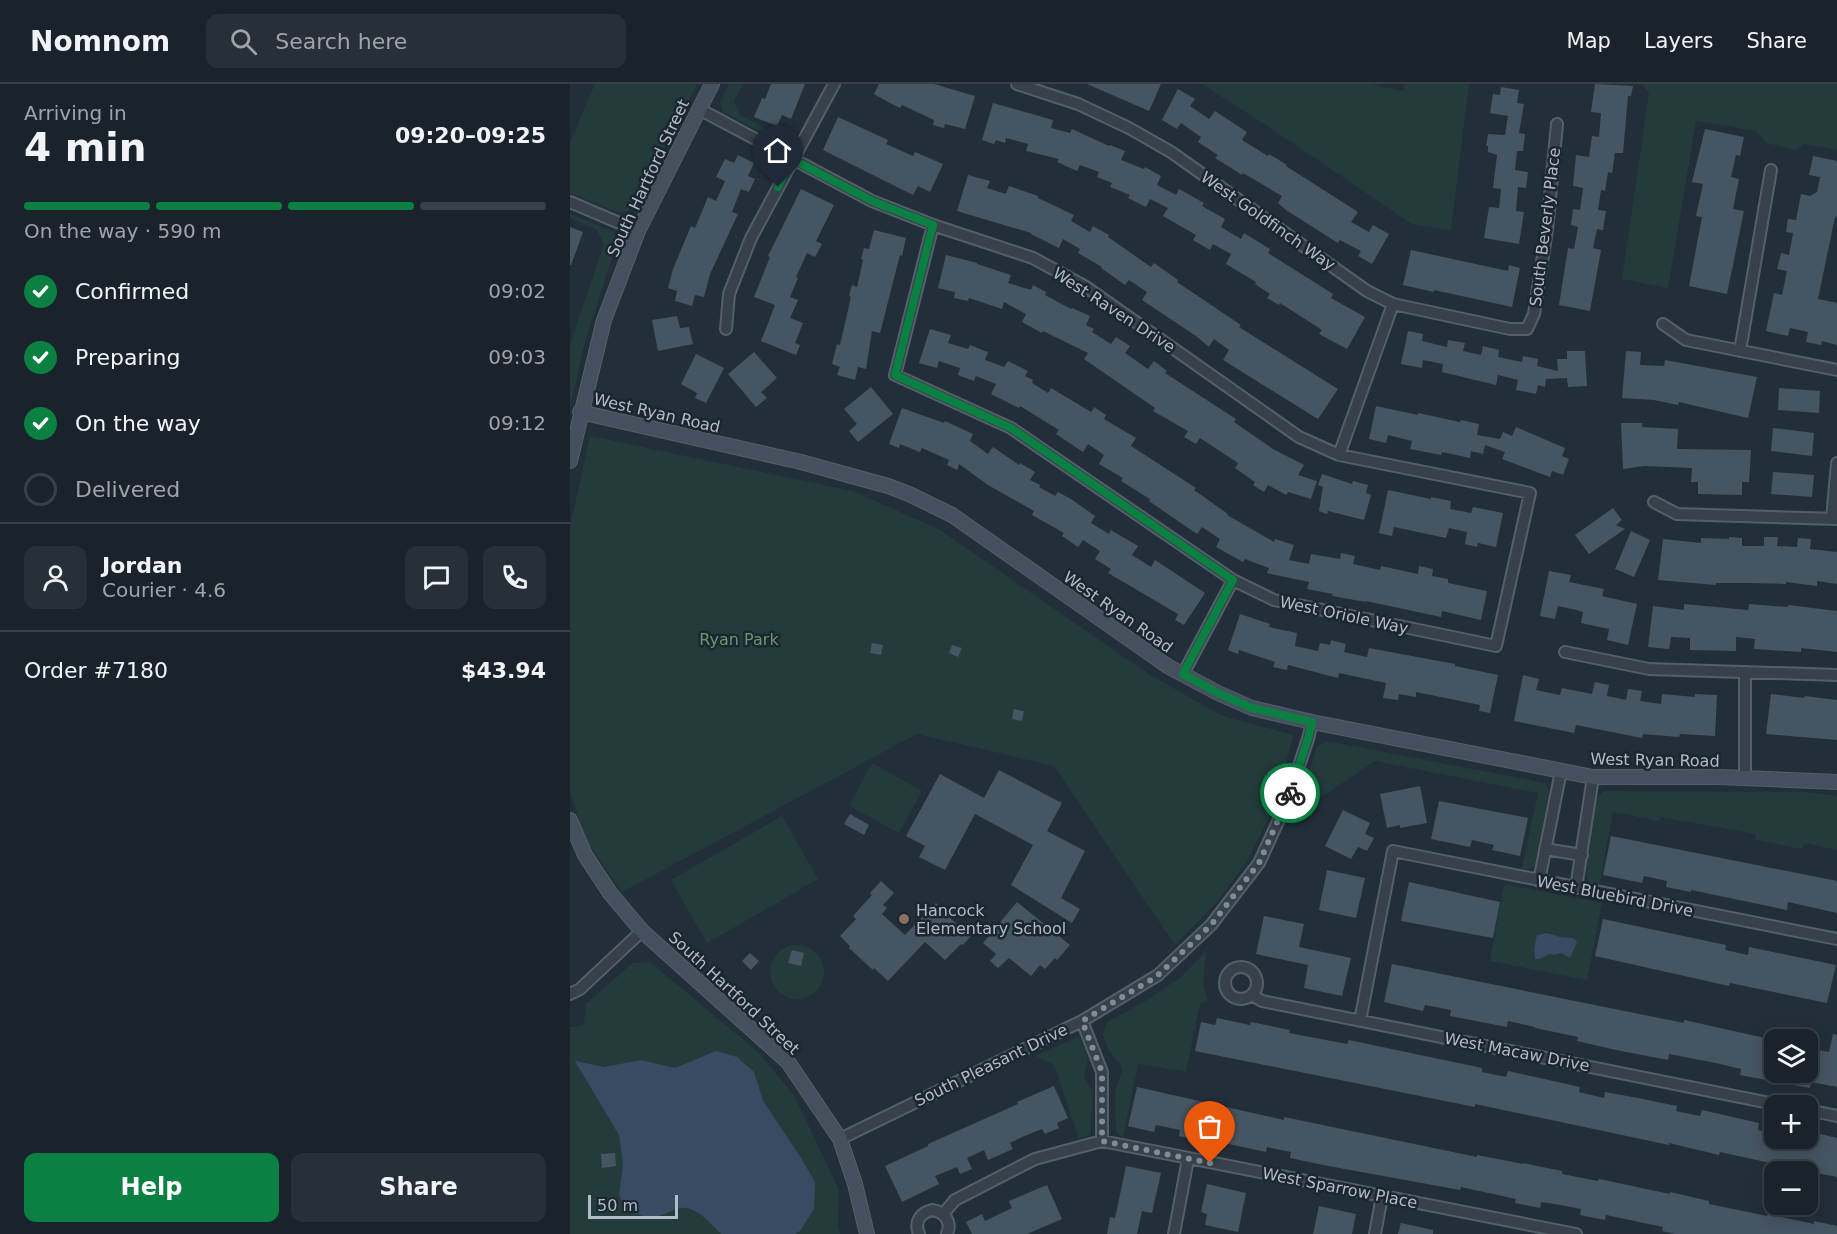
<!DOCTYPE html>
<html lang="en">
<head>
<meta charset="utf-8">
<style>
	:root { --surface:#1a232c; --page:#272f38; --text:#f1f3f6; --muted:#9fa4a9; --line:#384048; --accent:#0b8043 }
	body { margin:0; font-family:"DejaVu Sans",sans-serif; background:var(--page); color:var(--text); height:100vh; display:flex; flex-direction:column; font-size:22px; white-space:nowrap }
	* { box-sizing:border-box; margin:0 }
	p { font-size:20px; color:var(--muted) }
	.icon { flex:none; width:33px; height:33px; fill:none; stroke:currentColor; stroke-width:2; stroke-linecap:round; stroke-linejoin:round }
	.map { position:relative; flex:1; overflow:hidden }
	.drawer { display:flex; flex-direction:column; background:var(--surface); width:570px }
	.drawer>* { flex:none }
	.fabs { position:absolute; left:1194px; top:945px; display:grid; gap:12px }
	.fabs a { display:grid; place-items:center; width:54px; height:54px; border-radius:12px; background:var(--surface); box-shadow:0 3px 15px #0003,0 0 0 2px var(--line); font-size:30px }
	.scale { position:absolute; left:18px; bottom:15px; width:90px; box-sizing:border-box; padding-left:6px; border:3px solid #b1bcc7; border-top:0; font-size:16px; line-height:21px; white-space:nowrap; color:#b1bcc7; -webkit-text-stroke:4px #1b2630; paint-order:stroke }
	.pin { position:absolute; display:grid; place-items:center; width:51px; height:51px; color:#fff; margin:-62px -26px; border-radius:50% 50% 50% 0; rotate:-45deg; box-shadow:0 0 6px #0007 }
	.pin .icon { rotate:45deg }
	.courier { position:absolute; display:grid; place-items:center; width:60px; height:60px; margin:-30px; border:4px solid #0b8043; border-radius:50%; background:#fff; color:#222; box-shadow:0 2px 8px #0007 }
	.headline em { font-style:normal; font-weight:700 }
	.headline div { display:flex; flex-direction:column-reverse }
	.headline { display:flex; align-items:center; justify-content:space-between; height:102px; padding:0 24px }
	h1 { font-size:39px; font-weight:700; line-height:45px }
	.bar { display:grid; grid-template-columns:repeat(4,1fr); gap:9px 6px; align-content:center; height:72px; padding:0 24px }
	.bar i { height:8px; border-radius:4px; background:var(--line) }
	.bar .on { background:var(--accent) }
	.bar p { grid-column:span 4 }
	.line { display:flex; align-items:center; gap:15px; padding:0 24px; border-top:2px solid var(--line) }
	.line div { flex:1 }
	.round { display:grid; place-items:center; flex:none; width:63px; height:63px; border-radius:12px; background:var(--page) }
	ol { padding:0 24px; list-style:none }
	li { display:flex; align-items:center; gap:18px; height:66px }
	li p { margin-inline-start:auto }
	li .icon { padding:6px; border-radius:50%; background:var(--accent); color:#fff; stroke-width:4 }
	li:last-child { color:var(--muted) }
	li i { width:33px; height:33px; border:3px solid var(--line); border-radius:50% }
	.cta { display:flex; gap:12px; margin-top:auto; padding:12px 24px }
	.cta a { flex:1; height:69px; border-radius:12px; background:var(--accent); color:#fff; font-size:24px; font-weight:700; line-height:69px; text-align:center }
	.cta a+a { background:var(--page); color:var(--text) }
	header { display:flex; align-items:center; gap:36px; box-sizing:border-box; height:84px; padding:0 30px; background:var(--surface); border-bottom:2px solid var(--line) }
	header strong { font-size:28px }
	nav { display:flex; gap:33px; margin-inline-start:auto; font-size:21px }
	.search { width:420px; height:54px; background:var(--page); display:flex; align-items:center; gap:15px; box-sizing:border-box; padding:0 21px; border-radius:12px; color:var(--muted); font-size:22px }
	main { display:flex; flex:1; min-height:0 }
	.map>svg:first-child { display:block }
</style>
</head>
<body>
<header>
<strong>Nomnom</strong>
<div class="search"><svg class="icon" aria-label="search" viewBox="0 0 24 24"><circle cx="10" cy="10" r="6"/><path d="M15 15l6 6"/></svg>Search here</div>
<nav><a>Map</a><a>Layers</a><a>Share</a></nav>
</header>
<main>
<section class="drawer">
<div class="headline"><div><h1>4 min</h1><p>Arriving in</p></div><em>09:20–09:25</em></div>
<div class="bar"><i class="on"></i><i class="on"></i><i class="on"></i><i></i><p>On the way · 590 m</p></div>
<ol>
<li><svg class="icon" aria-label="check" viewBox="0 0 24 24"><path d="M5 12l5 5 9-10"/></svg>Confirmed<p>09:02</p></li>
<li><svg class="icon" aria-label="check" viewBox="0 0 24 24"><path d="M5 12l5 5 9-10"/></svg>Preparing<p>09:03</p></li>
<li><svg class="icon" aria-label="check" viewBox="0 0 24 24"><path d="M5 12l5 5 9-10"/></svg>On the way<p>09:12</p></li>
<li><i></i>Delivered</li>
</ol>
<div class="line" style="height:108px"><a class="round"><svg class="icon" aria-label="person" viewBox="0 0 24 24"><circle cx="12" cy="8" r="4"/><path d="M4 21q1-7 8-7t8 7"/></svg></a><div><b>Jordan</b><p>Courier · 4.6</p></div><a class="round"><svg class="icon" aria-label="chat" viewBox="0 0 24 24"><path d="M4 5h16v11H9l-5 4z"/></svg></a><a class="round"><svg class="icon" aria-label="phone" viewBox="0 0 24 24"><path d="M5 4h4l2 5-3 2q2 4 5 5l2-3 5 2v4C11 20 4 13 5 4z"/></svg></a></div>
<div class="line" style="height:78px"><div>Order #7180</div><b>$43.94</b></div>
<div class="cta"><a>Help</a><a>Share</a></div>
</section>
<div class="map">
<svg width="1267" height="1150" viewBox="0 0 1267 1150">
	<rect width="100%" height="100%" fill="#222f3b"/>
	<!-- green -->
	<path fill="#243b3c" d="M25 0H127L65 120 56 128 49 129 0 109V58Z
		M159 0H173L164 17 170 31 222 57 213 60 153 28 150 17Z
		M632 0H798L833 7 835 0H899L881 146 842 140 696 41Z
		M1072 0H1267V66L1234 60 1226 66 1197 59 1186 47 1126 37 1098 204 1052 195 1079 9Z
		M0 130 44 148 47 158 13 265 0 324V260L34 160 27 146 0 134Z
		M20 352 283 407 370 446 580 591 653 632 723 651 707 717 677 777 647 818 605 861 484 682 347 650 52 808 18 759 0 709V443Z
		M757 657 975 699 981 712 965 782 951 788 968 709 805 677 751 713 746 724 730 715 747 663Z
		M302 679 352 707 329 749 279 722Z
		M1034 707 1234 708 1267 712V766L1234 759 1232 765 1185 756 1186 750 1090 733 1089 737 1043 728 1029 803 1019 799 1014 782 1026 715Z
		M212 732 248 795 137 859 101 796Z
		M934 800 1032 819 1017 896 920 877Z
		M200 888a27 27 0 1 1 54 0a27 27 0 1 1-54 0Z
		M636 867 633 901 638 916 630 920 616 988 568 980 553 1054 546 1048 545 1006 552 988 550 980 539 967 533 950 537 938 574 918 611 893Z
		M80 878 188 968 224 1011 269 1106 268 1140 270 1150H0V943H6L14 940 16 920 63 879Z
		M509 952C511 957 515 964 517 970 520 985 506 987 523 1007L520 1050 509 1055 484 981 466 972Z"/>
	<!-- water -->
	<path fill="#364c62" d="M977 849 990 853 1003 854 1007 858 1000 874 991 869 984 871 980 870 969 875H965L964 865 967 851Z
		M146 967 167 973 184 988 193 1017 231 1074 245 1098 244 1125 230 1147 225 1150H151C142 1141 133 1130 121 1125 108 1120 97 1131 84 1133 75 1134 65 1129 56 1126L49 1111 53 1080 49 1051 5 977 34 983 71 976 105 984Z"/>
	<!-- building -->
	<path fill="#465562" d="M201 0H235L221 35 212 31 207 42 184 33 192 14 195 15Z
		M309 0H364L405 12 395 45 375 40 374 44 363 41 364 36 332 21 330 24 320 19 304 10Z
		M517 0H591L579 27Z
		M1025 0 1063 2 1061 12H1058L1053 69H1045L1042 89 1038 88 1035 107 1031 106 1028 126 1036 127 1033 146 1027 145 1023 164 1031 166 1020 227 989 221 998 164 1004 165 1008 143 1001 141 1003 125 1010 126 1013 104 1003 102 1006 71 1019 73 1022 52 1029 53 1031 29 1021 28Z
		M931 3 949 6 947 19 954 20 949 49 955 50 953 67H947L945 86 958 88 956 104 948 103 946 127 954 128 949 160 914 154 919 123 929 124 931 105 923 104 927 71 918 68V62H916L918 50 935 51 938 32 920 29 923 10 930 11Z
		M608 5 625 15 620 22 639 35 645 27 677 48 672 56 698 72 699 70 717 81 716 82 788 128 781 138 799 148 803 141 819 150 802 180 788 172 791 167 770 156 768 159 716 126 708 119 712 112 673 89 672 91 645 74 648 71 628 58 631 53 611 39 607 45 592 36Z
		M423 19 483 36 481 44 500 49 502 45 539 62 540 61 555 67 551 76 574 85 575 83 591 92 587 101 606 111 609 105 634 119 632 122 655 135 651 143 671 155 674 149 700 165 698 169 763 210 761 214 795 233 777 265 749 250 752 246 710 219 709 221 697 214 700 210 685 200 686 198 656 180 661 170 643 160 640 166 623 156 626 151 593 132 598 124 580 115 576 123 558 114 560 111 540 103 542 99 527 93 529 88 510 81 507 87 487 78 489 75 456 67 458 60 436 54 435 59 426 56 424 60 412 56Z
		M268 33 318 56 316 60 343 72 345 68 373 80 360 108 348 102 343 111 253 66Z
		M1135 45 1174 53 1170 72 1166 71 1161 93 1169 95 1163 125 1174 127 1157 210 1119 202 1132 133 1126 132 1133 100 1122 98Z
		M168 71 184 79 178 92 185 95 179 108 171 105 162 128 168 130 140 190 134 213 125 211 122 222 105 217 107 207 98 204 103 185 121 142 125 144 138 113 146 117 155 97 146 93 155 75 164 79Z
		M1243 72 1267 77V133H1265L1248 215 1267 219V261L1252 257 1251 261 1236 258 1238 248 1220 244 1218 252 1196 247 1204 209 1212 211 1217 187 1207 185 1211 169 1219 171 1223 149 1216 148 1218 135 1226 136 1231 110 1240 112 1247 108 1250 93 1239 91Z
		M398 91 420 97 417 104 436 110 439 102 468 112V114L504 131 501 137 520 148 523 142 539 151 538 153 581 183 584 179 608 196 607 198 671 241 669 243 768 305 748 335 653 276 659 266 644 255 639 263 626 252 572 216 577 208 559 196 555 201 531 184 532 183 508 169 510 165 493 155 489 164 461 150V149L387 127Z
		M231 105 264 121 246 157 252 160 245 173 237 169 226 193 228 194 220 213 228 216 220 234 233 239 225 259 230 261 226 271 191 257 205 221 184 213 200 173 198 172Z
		M0 143 13 148 1 181H0Z
		M304 146 336 154 332 172 330 171 310 249 302 247 296 285 288 283 285 296 267 291 270 283 262 280 267 260 270 261 281 213 279 212 282 201 287 203 293 176 291 175 294 164 299 165Z
		M841 166 938 187 939 181 950 184 942 223 864 206V208L833 201Z
		M376 171 407 179V180L441 191 438 199 461 206 463 201 476 208 475 211 501 225 502 224 520 232 516 241 524 245 522 248 541 260 546 253 560 262 555 269 578 285 584 277 597 287 595 289 666 335 664 338 703 365 734 381 728 391 747 397 741 415 718 408 716 411 698 401 694 408 683 401 685 398 665 384 668 379 630 354 626 360 614 353 618 347 583 327 585 324 514 275 518 269 473 247 472 249 452 238 456 230 434 218 432 225 399 214 398 217 384 214 385 208 368 204Z
		M107 232 110 244 119 243 123 260 88 267 82 236Z
		M360 245 381 251 378 259 398 265 400 261 418 268 415 276 434 283 438 277 458 287 455 292 463 296 462 299 478 309 481 304 521 328 524 323 536 331 534 335 566 354 561 362 626 404 624 406 658 430 657 431 704 458 705 455 724 461 719 476 739 480 741 470 770 475 771 469 785 472 783 480 810 486 811 482 848 490 849 482 863 485 862 492 878 495V499L917 507 911 536 872 527 871 533 796 517V518L762 512 763 510 737 505 739 498 697 489 699 484 675 475 673 478 646 463 650 455 632 443 627 450 579 417 580 415 551 397 553 394 529 380 534 371 518 360 513 368 486 350 489 346 450 322 449 324 421 310 426 300 406 292 404 297 388 291 390 284 369 277 367 284 349 279Z
		M838 247 853 250 852 257 877 263 878 256 895 259 893 267 911 271 913 262 929 266 928 273 952 278 953 272 968 275 967 282 988 287 987 275H997V267H1015L1017 302 998 303 997 294 976 295 975 303 968 301 966 310 946 306 948 296 928 291 926 301 872 288 873 280 853 276 852 284 831 280Z
		M1056 267 1071 268 1070 281 1094 282 1095 276 1187 293 1178 334 1109 318 1108 321 1084 316 1052 314Z
		M184 268 207 294 191 308 197 314 186 323 158 290Z
		M126 270 154 284 136 319 125 314 127 309 111 300Z
		M301 303 323 330 288 358 279 347 287 340 274 325Z
		M1209 304 1250 307 1249 329 1208 326Z
		M806 322 848 331V329L890 338 891 336 909 340 907 351 930 355 933 348 942 352 946 343 995 364 992 372 999 375 993 391 982 387 980 393 932 375 935 368 915 361 913 370 901 367 900 374 872 368 871 371 840 365 842 357 818 351 816 359 799 355Z
		M332 324 374 339 375 337 403 350 400 357 418 370 423 363 449 381 450 379 465 388 460 396 470 401 469 403 485 412 488 408 501 415 525 432 521 439 539 450 541 446 568 462 562 471 581 483 585 476 635 509 614 541 605 536 608 530 538 489 541 485 525 475 530 467 513 456 508 463 492 452 494 449 462 431 464 427 418 401 389 380 387 386 377 381 379 376 352 364 350 368 330 360 329 364 319 360Z
		M1051 339H1072V343L1108 345 1107 365 1181 366 1179 398H1172V411L1128 410V398H1121L1122 384 1074 382 1053 385Z
		M1203 344 1244 349 1242 372 1201 367Z
		M1203 388 1244 391 1242 413 1201 410Z
		M752 390 782 400 783 397 798 401 796 409 801 411 794 436 758 427 757 430 749 427 753 403 748 401Z
		M818 406 861 415V413L881 417 880 425 901 429 903 423 933 429 926 463 908 459 907 463 895 460 897 448 879 444 876 454 824 443 822 452 809 449Z
		M1043 424 1052 436 1046 441 1055 445 1019 470 1005 451Z
		M1061 447 1080 456 1064 493 1045 485Z
		M1159 453 1172 454V462H1194V453H1208L1207 462 1227 463 1228 454 1241 455 1240 465 1267 468V500L1247 497V502L1216 498V500L1181 499H1146V501L1088 496 1093 455 1131 459V454L1159 455Z
		M979 487 1001 491 999 498 1034 505 1032 512 1067 520 1058 561 1037 556 1039 545 1011 539 1013 528 1006 526 988 522 985 535 970 532Z
		M1114 520 1178 526 1179 520 1218 523V521L1267 527V568L1231 564V568L1184 565 1185 555 1166 553V567L1120 566V554L1101 553 1099 565 1078 563 1083 522 1114 526Z
		M670 530 700 540 699 543 727 549 725 562 748 567 750 559 760 561 761 556 776 560 774 568 797 573 799 564 885 580V582L928 591 920 629 909 627 910 621 846 608V613L829 610 828 616 813 614 816 599 769 589 768 594 718 581 717 586 703 583 705 578 669 566 668 570 658 566Z
		M302 559 313 561 311 571 300 569Z
		M382 561 392 564 388 573 379 569Z
		M953 591 969 595 966 606 990 611 992 604 1022 610 1025 598 1039 601 1037 612 1056 616 1058 605 1072 607 1070 617 1091 620 1092 610 1125 613V610L1147 611 1145 652 1110 650 1109 653 1073 650 1072 654 1006 641 1004 649 944 637Z
		M1201 610 1234 614 1235 612 1267 616V656L1196 650Z
		M444 625 454 627 452 637 442 635Z
		M429 686 492 719 477 747 515 767 491 814 510 825 502 839 441 801 463 761 405 730 375 786 349 773 355 762 336 752 370 690 414 714Z
		M850 702 857 739 830 744V741L817 744 810 710Z
		M869 717 958 734 950 772 922 766 924 761 902 756 900 763 861 755Z
		M773 726 800 739 795 750 804 754 797 767 788 763 781 775 755 762Z
		M280 730 299 741 294 751 274 740Z
		M1041 752 1267 797V829L1218 818 1217 826 1121 806V808L1096 803 1097 797 1074 792 1072 799 1033 791Z
		M757 786 795 794 786 834 749 826Z
		M311 797 324 809 313 821 317 824 312 830 335 851 366 819 374 827 373 828 401 852 393 861 391 860 375 876 355 858 318 897 304 884 303 886 279 864 280 862 270 852 286 835 283 832 302 811 300 809Z
		M839 798 930 818 923 854 831 837Z
		M447 818 500 861 487 876 485 874 475 885 470 881 461 892 439 874 428 884 420 877 426 870 413 859Z
		M694 832 734 840 729 863 781 874 772 912 734 904 738 881 686 870Z
		M1033 835 1156 861 1155 866 1178 871 1179 863 1266 881 1257 919 1160 899 1159 902 1025 872Z
		M222 866 234 869 231 882 218 879Z
		M180 869 189 877 181 886 172 877Z
		M822 880 1114 939V936L1204 956V988H1238V964L1259 968 1263 950 1267 951V1003L1241 998 1240 1004 1196 996 1170 991 1171 985 1146 979 1099 970 1098 976 1046 966 1007 957 1008 953 965 944V943L938 937 937 943 880 932 881 926 855 921 853 927 814 918Z
		M647 934 680 941 681 938 720 946 719 949 777 960 779 956 912 984V988L936 993 938 987 1010 1003 1009 1008 1034 1014 1035 1008 1068 1014 1107 1022 1106 1027 1130 1032 1132 1026 1189 1039 1188 1046 1203 1050 1202 1054H1238V1047L1267 1054V1093L1205 1081V1080L1150 1068 1149 1071 1099 1059V1061L905 1020V1023L625 967 631 938 645 941Z
		M484 1002 498 1034 487 1039 489 1044 475 1050 472 1045 452 1053 440 1059 443 1065 418 1076 414 1066 397 1074 402 1085 390 1090 387 1083 365 1092 369 1100 332 1118 315 1082 358 1062V1060L448 1020 447 1018Z
		M567 1003 714 1036V1033L907 1073V1071L953 1080V1079L992 1087V1090L1028 1097 1029 1095 1100 1110V1108L1139 1117V1120L1197 1132 1198 1130 1244 1140V1137L1267 1142V1150H1105L1092 1147 1093 1143 1036 1131 1035 1136 1010 1131 1011 1125 985 1120 971 1118 970 1124 945 1119 946 1115 891 1103 890 1106 753 1081 720 1074 721 1068 697 1063 696 1068 649 1058 648 1060 609 1052 610 1046 586 1041 584 1048 558 1042Z
		M45 1069 46 1082 32 1084 31 1070Z
		M556 1082 591 1089 582 1129 572 1127 567 1150H537L540 1133 545 1134Z
		M637 1100 676 1109 668 1148 635 1141 637 1130 631 1128Z
		M477 1101 492 1135 457 1150H402L396 1138 412 1130 415 1137 442 1124 439 1117Z
		M749 1122 786 1130 782 1150H743Z
		M831 1139 863 1146V1150H828Z"/>
	<g fill="none" stroke-linecap="round" stroke-linejoin="round">
		<!-- street casing -->
		<g stroke="#545f69" stroke-width="14">
			<path id="street" d="M447 0 508 20 559 44 601 68 797 207 823 220 940 245H957L964 230 977 146 987 40
				M129 25 302 117 363 141 463 174 516 203 729 353 769 371 960 409 926 562 704 516 663 496 441 344 325 291 363 141
				M0 118 68 147
				M1093 240 1116 256 1267 286
				M156 245 159 210 181 154 264 0
				M1170 267 1201 86
				M769 371 823 220
				M1084 418 1107 430 1267 435
				M1262 435 1267 379
				M995 568 1079 585 1267 591
				M613 590 663 496
				M1175 694V588
				M975 765 1012 771
				M969 797 991 687
				M1006 804 1023 693
				M655 899a16 16 0 1 1 32 0a16 16 0 1 1-32 0Z
				M0 910 10 905 72 847
				M682 911 692 917 1214 1022
				M512 937 532 988V1057
				M790 937 823 767 1267 855
				M1238 1026 1267 1032
				M270 1055 512 937 588 891 641 841 689 779 717 718 738 655 742 638
				M373 1130 385 1116 465 1075 532 1057 1006 1150
				M349 1150C344 1138 350 1129 362 1126 375 1128 382 1138 377 1150
				M604 1150 618 1075
				M805 1150 812 1112"/>
		</g>
		<!-- secondary casing -->
		<g stroke="#545f69" stroke-width="16">
			<path id="secondary" d="M10 328 231 378 318 402 339 410 382 431 599 583 650 610 682 624 742 638 1023 693H1149L1267 698
				M0 377 34 236 68 147 142 0
				M0 736 15 771 40 809 72 847 218 978 270 1055 285 1100 297 1150"/>
		</g>
		<!-- street -->
		<use href="#street" stroke="#36414b" stroke-width="10"/>
		<!-- secondary -->
		<use href="#secondary" stroke="#44505e" stroke-width="14"/>
	</g>
	<g fill="none" stroke-linecap="round" stroke-linejoin="round">
		<!-- done -->
		<path stroke="#7f8b96" stroke-width="6" stroke-dasharray="0 10.8" d="M640 1079 532 1057V988L512 937 586 893 641 841 689 779 720 709"/>
		<!-- route -->
		<path stroke="#0b8043" stroke-width="8" d="M208 103 222 75 302 117 363 141 325 291 441 344 663 496 613 590 650 610 682 624 742 638 738 655 720 709"/>
	</g>
	<!-- markers -->
	<circle fill="#8d6e63" stroke="#1b2630" stroke-width="2" cx="334" cy="835" r="6"/>
	<g text-anchor="middle" dominant-baseline="central" stroke-width="5" stroke-linejoin="round" paint-order="stroke">
		<!-- street labels -->
		<g font-size="16" fill="#b1bcc7" stroke="#1b2630">
			<text transform="translate(78 94) rotate(-65)">South Hartford Street</text>
			<text transform="translate(698 137) rotate(35)">West Goldfinch Way</text>
			<text transform="translate(975 143) rotate(-83)">South Beverly Place</text>
			<text transform="translate(544 226) rotate(33)">West Raven Drive</text>
			<text transform="translate(87 329) rotate(13)">West Ryan Road</text>
			<text transform="translate(548 528) rotate(35)">West Ryan Road</text>
			<text transform="translate(774 531) rotate(12)">West Oriole Way</text>
			<text transform="translate(1085 676) rotate(1)">West Ryan Road</text>
			<text transform="translate(1045 812) rotate(11)">West Bluebird Drive</text>
			<text transform="translate(164 909) rotate(43)">South Hartford Street</text>
			<text transform="translate(947 968) rotate(11)">West Macaw Drive</text>
			<text transform="translate(421 981) rotate(-26)">South Pleasant Drive</text>
			<text transform="translate(770 1104) rotate(11)">West Sparrow Place</text>
		</g>
		<!-- park labels -->
		<g font-size="16" fill="#69986f" stroke="#1b2630">
			<text x="169" y="555">Ryan Park</text>
		</g>
		<!-- poi labels -->
		<g font-size="16" fill="#b1bcc7" stroke="#1b2630" text-anchor="start">
			<text x="346" y="826">Hancock<tspan x="346" dy="18">Elementary School</tspan></text>
		</g>
	</g>
</svg>
<div class="fabs">
<a><svg class="icon" aria-label="layers" viewBox="0 0 24 24"><path d="M12 4l9 5-9 5-9-5zM3 14l9 5 9-5"/></svg></a>
<a>+</a>
<a>−</a>
</div>
<div class="scale">50 m</div>
<div class="pin" style="left:640px;top:1079px;background:#ea580c"><svg class="icon" aria-label="bag" viewBox="0 0 24 24"><path d="M5 8h14l-1 12H6zM9 8a3 3 0 0 1 6 0"/></svg></div>
<div class="pin" style="left:208px;top:103px;background:#1f2937"><svg class="icon" aria-label="home" viewBox="0 0 24 24"><path d="M3 11l9-7 9 7M6 9v11h12V9"/></svg></div>
<div class="courier" style="left:720px;top:709px"><svg class="icon" aria-label="bike" viewBox="0 0 24 24"><circle cx="6" cy="16" r="4"/><circle cx="18" cy="16" r="4"/><path d="M6 16l4-8h5l3 8M10 8l3 8H6M13 5h3"/></svg></div>
</div>
</main>
</body>
</html>
